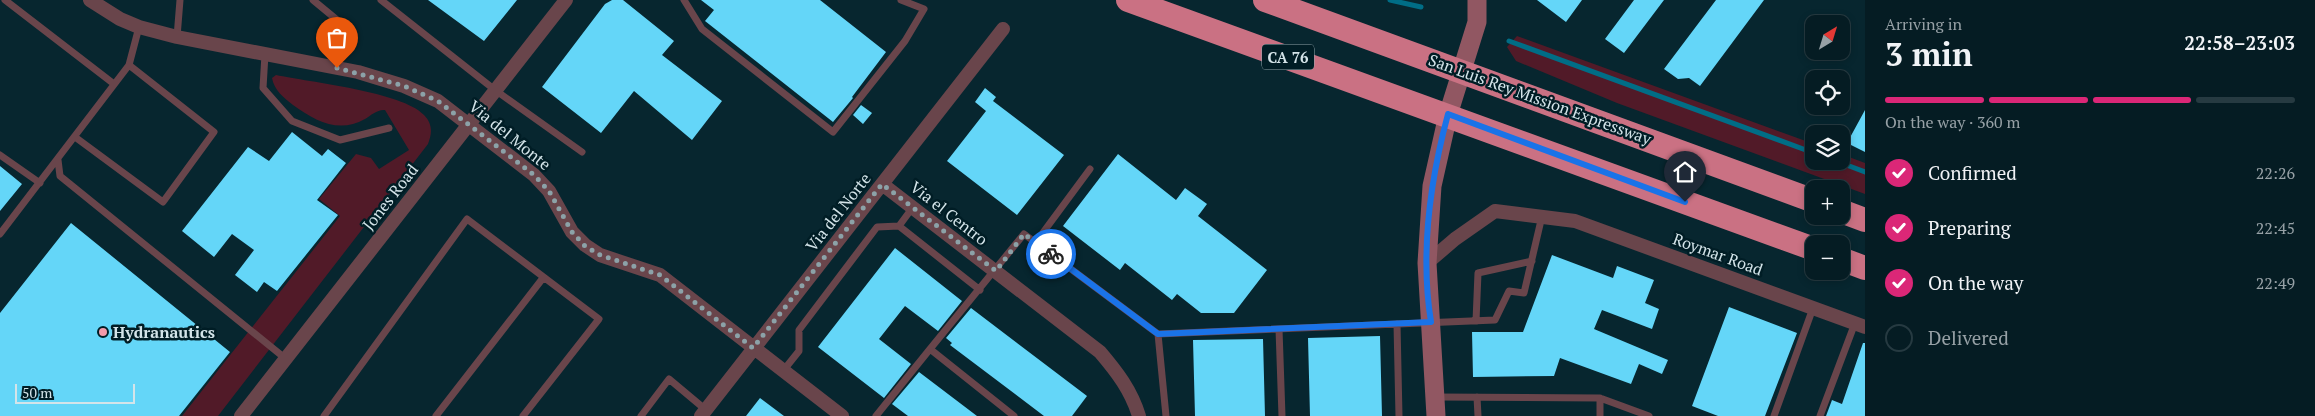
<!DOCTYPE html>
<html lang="en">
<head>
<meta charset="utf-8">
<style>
	:root { --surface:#051c23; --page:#0e252b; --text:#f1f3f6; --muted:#97a1a6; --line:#263a41; --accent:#db2777 }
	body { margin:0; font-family:"PT Serif",serif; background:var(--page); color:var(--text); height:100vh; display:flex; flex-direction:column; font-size:19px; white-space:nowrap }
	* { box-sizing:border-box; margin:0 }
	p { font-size:16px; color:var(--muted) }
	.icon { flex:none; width:28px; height:28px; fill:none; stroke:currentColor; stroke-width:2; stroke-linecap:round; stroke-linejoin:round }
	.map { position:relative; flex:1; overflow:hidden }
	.drawer { display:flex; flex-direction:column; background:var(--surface); width:450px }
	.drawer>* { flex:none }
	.needle { width:32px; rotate:38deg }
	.buttons { position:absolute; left:1805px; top:15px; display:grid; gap:10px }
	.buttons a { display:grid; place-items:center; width:45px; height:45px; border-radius:10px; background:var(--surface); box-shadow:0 2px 8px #0003,0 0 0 1px var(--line); font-size:25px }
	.scale { position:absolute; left:15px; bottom:12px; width:120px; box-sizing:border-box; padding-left:5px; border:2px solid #d3e4e9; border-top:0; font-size:14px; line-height:18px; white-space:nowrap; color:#d3e4e9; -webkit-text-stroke:4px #001d25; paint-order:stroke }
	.pin { position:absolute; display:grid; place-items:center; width:42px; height:42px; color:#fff; margin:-51px -21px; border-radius:50% 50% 50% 0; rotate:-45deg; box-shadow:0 0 5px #0007 }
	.pin .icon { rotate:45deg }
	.courier { position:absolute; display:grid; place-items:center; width:50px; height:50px; margin:-25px; border:4px solid #1a73e8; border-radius:50%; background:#fff; color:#222; box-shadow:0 1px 6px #0007 }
	.head em { font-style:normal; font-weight:600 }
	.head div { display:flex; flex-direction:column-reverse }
	.head { display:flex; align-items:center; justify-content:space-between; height:85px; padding:0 20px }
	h1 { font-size:32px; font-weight:600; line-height:38px }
	.bar { display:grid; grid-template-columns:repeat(4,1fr); gap:8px 5px; align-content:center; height:60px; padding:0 20px }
	.bar i { height:6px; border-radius:4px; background:var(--line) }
	.bar .selected { background:var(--accent) }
	.bar p { grid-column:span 4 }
	ol { padding:0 20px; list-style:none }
	li { display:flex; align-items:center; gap:15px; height:55px }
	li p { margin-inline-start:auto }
	li .icon { padding:5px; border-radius:50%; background:var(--accent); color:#fff; stroke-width:4 }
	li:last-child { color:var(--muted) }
	li i { width:28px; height:28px; border:2px solid var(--line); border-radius:50% }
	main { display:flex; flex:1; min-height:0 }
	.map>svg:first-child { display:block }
</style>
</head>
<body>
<main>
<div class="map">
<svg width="1865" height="416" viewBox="0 0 1865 416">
	<rect width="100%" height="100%" fill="#07262f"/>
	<!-- green -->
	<path fill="#511a28" d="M1517 36 1814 144V161H1841V154L1865 163V194L1617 103 1516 61 1507 47Z
		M276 75C309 82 403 92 424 115 433 124 432 134 428 144L218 416H182L340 216 319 199 356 154 371 158 379 169 409 150 385 110C378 109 371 115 365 119 339 134 315 121 293 105 284 98 274 90 272 78Z"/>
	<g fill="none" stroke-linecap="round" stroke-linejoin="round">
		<!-- stream -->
		<path stroke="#006d86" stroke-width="5" d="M1390 0 1421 7
			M1509 41 1814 153
			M1836 161 1865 172"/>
	</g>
	<!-- building -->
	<path fill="#64d6f8" d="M428 0H517L484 41Z
		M612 0H623L674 41 662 55 722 101 692 140 634 91 601 133 542 87 605 4Z
		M701 0H820L886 52 852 97 853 98 833 122 705 21 714 10Z
		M1537 0H1582L1566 22Z
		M1634 0H1664L1624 53 1605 39Z
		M1716 0H1764L1700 86 1689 78 1678 79 1664 69Z
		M985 88 996 97 993 101 1064 155 1017 215 947 161 986 111 975 102Z
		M861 105 872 113 863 124 853 115Z
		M1865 110V152L1847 143Z
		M292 132 322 156 328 149 346 163 317 200 338 215 277 291 264 282 257 292 235 275 254 250 232 234 214 257 182 231 248 147 269 161Z
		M1118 154 1176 200 1185 188 1207 204 1198 216 1267 270 1234 313H1201L1177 294 1172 300 1125 263 1120 270 1063 226Z
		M0 166 22 184 0 211Z
		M71 223 230 352 179 416H0V313Z
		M895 248 962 301 938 331 905 306 879 339 911 364 884 398 818 347Z
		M1552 255 1613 278 1617 266 1654 280 1645 303 1659 309 1652 329 1602 310 1594 329 1668 360 1662 374 1639 364 1631 384 1560 358 1554 376 1473 377 1472 332H1523Z
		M1729 307 1797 333 1765 416H1718L1692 406Z
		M971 308 1087 396 1072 416H1044L950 345 952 343 946 338Z
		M1380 336 1382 416H1310L1308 338Z
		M1263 339 1265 416H1195L1193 340Z
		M1863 343H1865V416H1826L1832 400 1842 404Z
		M919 372 977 416H908L892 404Z
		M760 398 784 416H746Z"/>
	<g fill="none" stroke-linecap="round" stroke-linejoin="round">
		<!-- lane -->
		<path stroke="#69454b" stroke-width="7" d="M5 0 114 84
			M313 0 342 24 337 68
			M381 0 495 90 582 152
			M684 0 702 29 833 132 905 41 924 9 901 0
			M177 37 180 0
			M265 54 263 88 292 121 340 140 389 128
			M75 137 163 202 214 132 129 65
			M0 155 40 183
			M58 160 60 176 286 359
			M899 226 980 290
			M0 234 129 65 139 27
			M1036 242 1090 169
			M1476 321 1478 273 1532 261
			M1397 324 1399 416
			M1279 329 1282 416
			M930 349 1024 234 1158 334
			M783 371 799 351V330L877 227 899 226 913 207
			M1436 397 1600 398 1649 416
			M1477 397 1478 416
			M1600 398V416
			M324 416 467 219 599 319 523 416
			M436 416 543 278
			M641 416 669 379 706 410
			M876 416 930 349 1014 416
			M1166 416 1158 334 1495 320 1509 291 1524 293 1542 216
			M1774 416 1813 308
			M1820 416 1855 323"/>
		<!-- street -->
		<path stroke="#69454b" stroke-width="14" d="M90 0 120 19 139 27 177 37 358 72 404 86 438 101 534 175 549 191 572 232 585 245 600 255 660 275 842 416
			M882 184 1100 352C1117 372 1131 390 1139 416
			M1427 263 1455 239 1495 211 1575 221 1865 327
			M241 416 566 0
			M701 416 1003 29"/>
		<!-- secondary -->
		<path stroke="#915762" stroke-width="19" d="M1436 416 1427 263 1432 186 1448 115 1477 22V0"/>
		<!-- highway -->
		<path stroke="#ca7183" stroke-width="24" d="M1128 0 1814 249
			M1265 0 1814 201
			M1841 211 1865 220
			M1841 259 1865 268"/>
	</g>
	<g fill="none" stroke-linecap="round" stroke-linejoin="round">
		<!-- done -->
		<path stroke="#8ca2a8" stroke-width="5" stroke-dasharray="0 9" d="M337 68 404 86 438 101 534 175 549 191 572 232 585 246 600 255 660 275 753 348 882 184 996 271 1024 234 1051 254"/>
		<!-- route -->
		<path stroke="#1a73e8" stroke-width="6" d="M1051 254 1158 334 1431 322C1420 254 1430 181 1448 114L1685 202"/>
	</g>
	<!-- markers -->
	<circle fill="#f39aaa" stroke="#001d25" stroke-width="2" cx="103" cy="332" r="5"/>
	<g text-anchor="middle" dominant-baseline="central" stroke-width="5" stroke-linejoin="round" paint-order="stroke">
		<!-- shield labels -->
		<rect fill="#001d25" stroke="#94a8ae" stroke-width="1" x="1262" y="44.5" width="52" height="25" rx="4"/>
		<g font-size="15" font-weight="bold" fill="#d3e4e9">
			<text x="1288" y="57">CA 76</text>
		</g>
		<!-- street labels -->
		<g font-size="16" fill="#d3e4e9" stroke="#001d25">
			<text transform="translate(1540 99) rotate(20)">San Luis Rey Mission Expressway</text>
			<text transform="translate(510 135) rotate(39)">Via del Monte</text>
			<text transform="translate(390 197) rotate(-52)">Jones Road</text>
			<text transform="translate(838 212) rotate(-52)">Via del Norte</text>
			<text transform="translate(949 213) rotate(38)">Via el Centro</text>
			<text transform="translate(1718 254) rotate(20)">Roymar Road</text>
		</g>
		<!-- poi labels -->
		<g font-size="16" font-weight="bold" fill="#d3e4e9" stroke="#001d25" text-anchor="start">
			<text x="113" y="332">Hydranautics</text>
		</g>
	</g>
</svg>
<div class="buttons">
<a><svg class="needle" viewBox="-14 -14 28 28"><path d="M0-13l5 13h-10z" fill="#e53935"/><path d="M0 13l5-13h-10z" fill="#97a1a6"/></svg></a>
<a><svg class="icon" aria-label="locate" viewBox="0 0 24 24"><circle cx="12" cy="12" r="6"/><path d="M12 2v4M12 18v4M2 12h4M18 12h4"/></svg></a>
<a><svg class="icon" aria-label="layers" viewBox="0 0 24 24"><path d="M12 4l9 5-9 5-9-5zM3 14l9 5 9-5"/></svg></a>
<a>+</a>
<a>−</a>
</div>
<div class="scale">50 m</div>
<div class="pin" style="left:337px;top:68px;background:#ea580c"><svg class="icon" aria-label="bag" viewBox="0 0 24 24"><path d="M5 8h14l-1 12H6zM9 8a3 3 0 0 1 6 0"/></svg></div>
<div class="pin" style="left:1685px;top:202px;background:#1f2937"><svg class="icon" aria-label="home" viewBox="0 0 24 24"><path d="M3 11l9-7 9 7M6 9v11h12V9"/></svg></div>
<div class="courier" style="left:1051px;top:254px"><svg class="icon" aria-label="bike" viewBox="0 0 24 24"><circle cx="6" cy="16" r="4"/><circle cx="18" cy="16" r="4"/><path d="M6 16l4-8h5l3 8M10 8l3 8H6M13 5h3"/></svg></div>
</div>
<section class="drawer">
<div class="head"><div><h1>3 min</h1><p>Arriving in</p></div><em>22:58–23:03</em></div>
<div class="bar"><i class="selected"></i><i class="selected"></i><i class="selected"></i><i></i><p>On the way · 360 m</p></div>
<ol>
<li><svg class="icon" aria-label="check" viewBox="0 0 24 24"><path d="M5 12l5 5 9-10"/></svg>Confirmed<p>22:26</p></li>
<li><svg class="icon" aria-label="check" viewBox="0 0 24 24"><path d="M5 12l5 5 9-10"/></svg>Preparing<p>22:45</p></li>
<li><svg class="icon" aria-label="check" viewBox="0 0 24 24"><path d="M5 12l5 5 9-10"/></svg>On the way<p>22:49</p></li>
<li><i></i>Delivered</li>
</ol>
</section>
</main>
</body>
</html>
